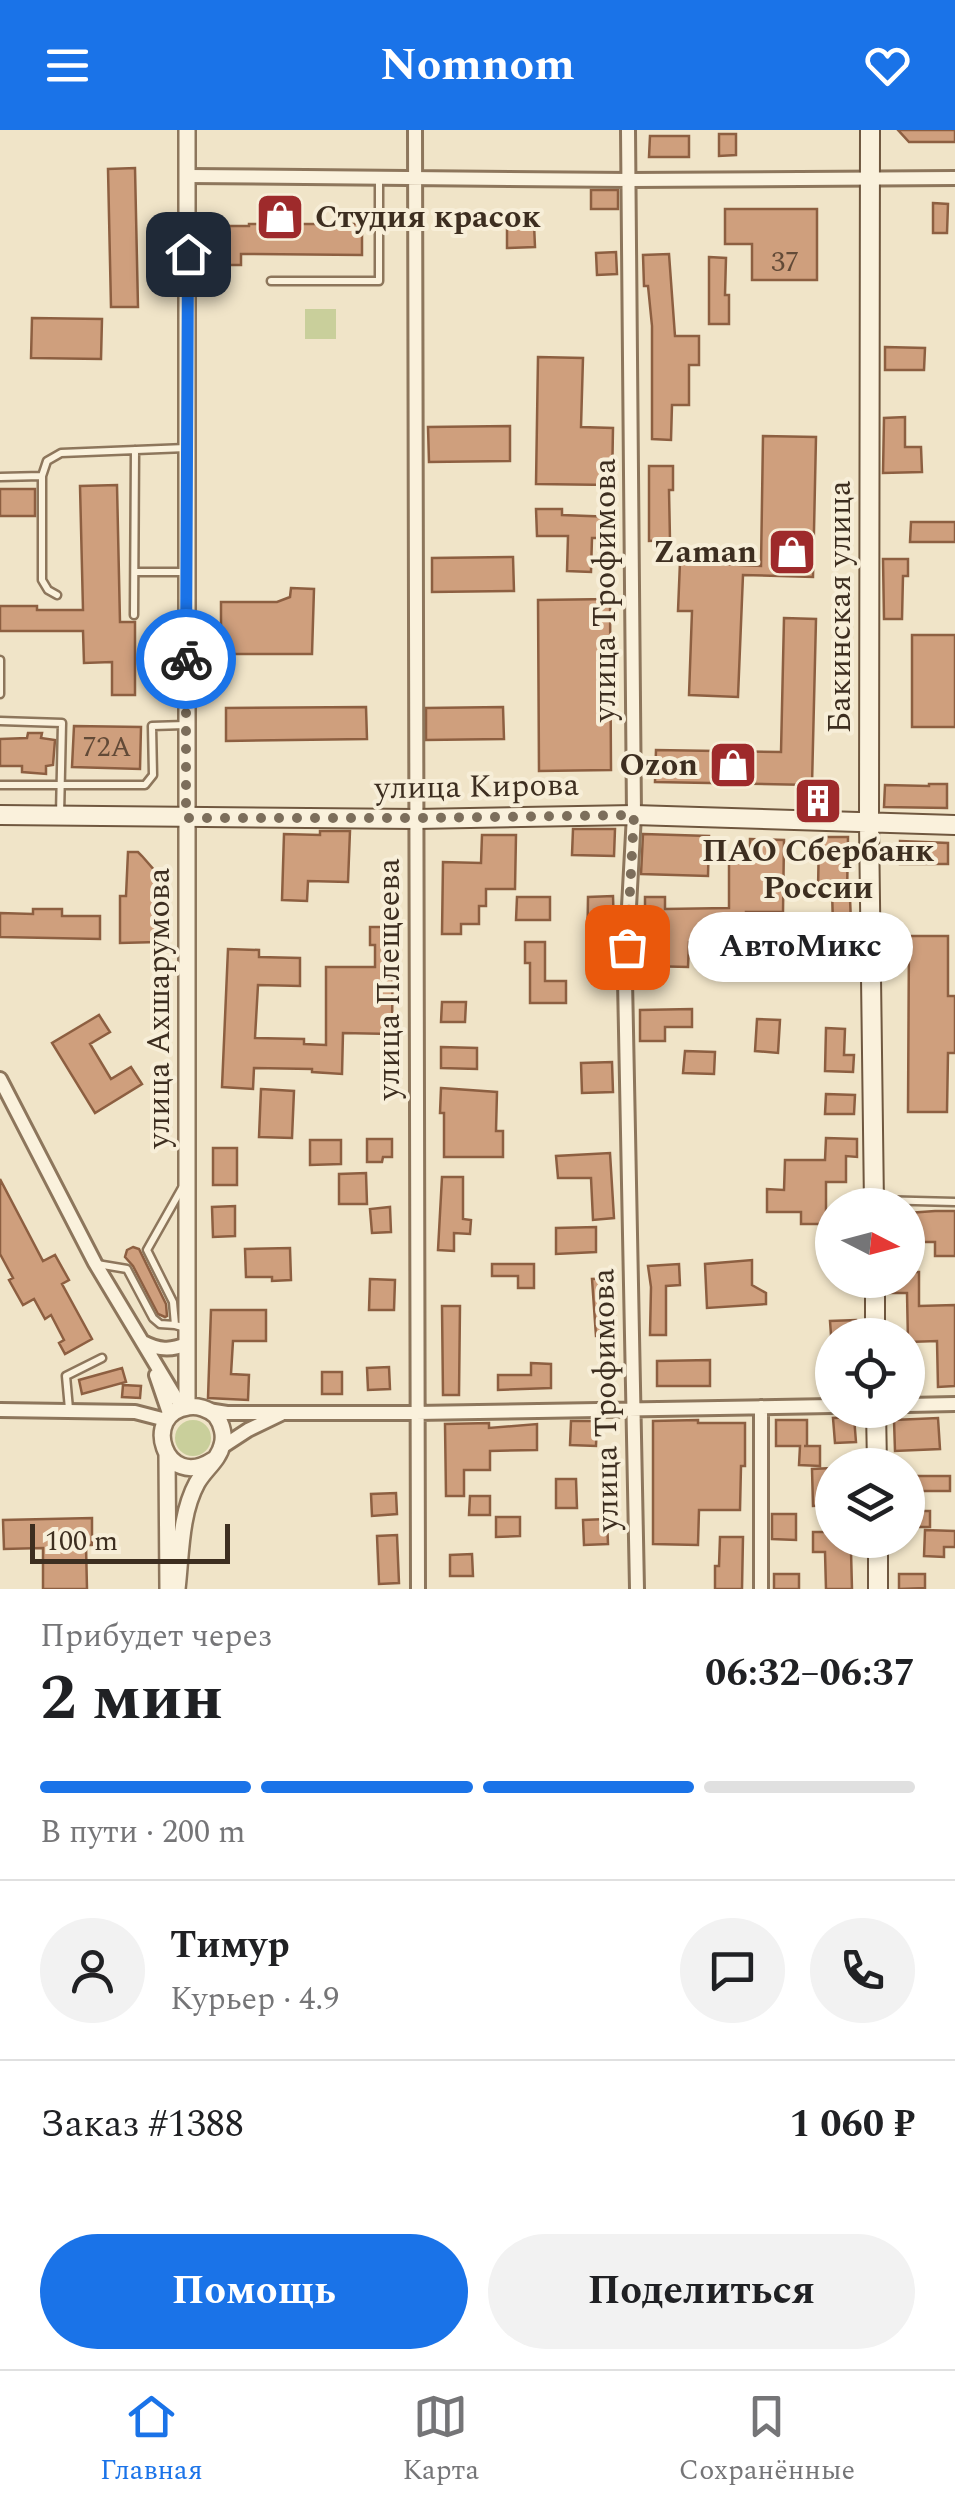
<!DOCTYPE html>
<html lang="ru">
<head>
<meta charset="utf-8">
<style>
	:root { --surface:#fff; --page:#f2f2f2; --text:#202124; --muted:#757577; --line:#e0e0e0; --accent:#1a73e8 }
	body { margin:0; font-family:Spectral,serif; background:var(--page); color:var(--text); height:100vh; display:flex; flex-direction:column; font-size:38px; white-space:nowrap }
	* { box-sizing:border-box; margin:0 }
	p { font-size:32px; color:var(--muted) }
	.icon { flex:none; width:55px; height:55px; fill:none; stroke:currentColor; stroke-width:2; stroke-linecap:round; stroke-linejoin:round }
	.map { position:relative; height:1459px; overflow:hidden }
	.panel { display:flex; flex-direction:column; background:var(--surface); flex:1 }
	.panel>* { flex:none }
	.needle { width:65px; rotate:96deg }
	.controls { position:absolute; left:815px; top:1058px; display:grid; gap:20px }
	.controls a { display:grid; place-items:center; width:110px; height:110px; border-radius:50%; background:var(--surface); box-shadow:0 2px 8px #0004; font-size:50px }
	.scale { position:absolute; left:30px; bottom:25px; width:200px; box-sizing:border-box; padding-left:10px; border:5px solid #3d2e20; border-top:0; font-size:28px; line-height:35px; white-space:nowrap; color:#3d2e20; -webkit-text-stroke:8px #f7eed8; paint-order:stroke }
	.pin { position:absolute; display:grid; place-items:center; width:85px; height:85px; color:#fff; margin:-42px; border-radius:20px; box-shadow:0 5px 15px #0006 }
	.courier { position:absolute; display:grid; place-items:center; width:100px; height:100px; margin:-50px; border:8px solid #1a73e8; border-radius:50%; background:#fff; color:#222; box-shadow:0 2px 12px #0007 }
	.bubble { position:absolute; height:70px; border-radius:35px; background:var(--surface); box-shadow:0 2px 8px #0004; font-size:32px; font-weight:700; line-height:70px; text-align:center }
	.summary em { font-style:normal; font-weight:700 }
	.summary div { display:flex; flex-direction:column-reverse }
	.summary { display:flex; align-items:center; justify-content:space-between; height:170px; padding:0 40px }
	h1 { font-size:65px; font-weight:700; line-height:75px }
	.bar { display:grid; grid-template-columns:repeat(4,1fr); gap:15px 10px; align-content:center; height:120px; padding:0 40px }
	.bar i { height:12px; border-radius:8px; background:var(--line) }
	.bar .selected { background:var(--accent) }
	.bar p { grid-column:span 4 }
	.line { display:flex; align-items:center; gap:25px; padding:0 40px; border-top:2px solid var(--line) }
	.line div { flex:1 }
	.round { display:grid; place-items:center; flex:none; width:105px; height:105px; border-radius:52px; background:var(--page) }
	.action { display:flex; gap:20px; margin-top:auto; padding:20px 40px }
	.action a { flex:1; height:115px; border-radius:60px; background:var(--accent); color:#fff; font-size:40px; font-weight:700; line-height:115px; text-align:center }
	.action a+a { background:var(--page); color:var(--text) }
	header { display:flex; justify-content:space-between; align-items:center; height:130px; padding:0 40px; background:var(--accent); color:#fff; font-size:45px; font-weight:700 }
	.dock { display:flex; justify-content:space-around; align-items:center; height:140px; border-top:2px solid var(--line); background:var(--surface); font-size:28px; color:var(--muted) }
	.dock a { display:grid; justify-items:center; gap:5px }
	.dock .selected { color:var(--accent) }
	.map>svg:first-child { display:block }
</style>
</head>
<body>
<header><svg class="icon" aria-label="menu" viewBox="0 0 24 24"><path d="M4 6h16M4 12h16M4 18h16"/></svg>Nomnom<svg class="icon" aria-label="heart" viewBox="0 0 24 24"><path d="M12 20l-8-8c-3-5 5-10 8-4 3-6 11-1 8 4z"/></svg></header>
<div class="map">
<svg width="955" height="1459" viewBox="0 0 955 1459">
	<rect width="100%" height="100%" fill="#f0e4c8"/>
	<!-- green -->
	<path fill="#c9cf9b" d="M305 179H336V209H305Z
		M175 1308a18 18 0 1 1 36 0a18 18 0 1 1-36 0Z"/>
	<!-- building -->
	<path fill="#cf9f7d" stroke="#8d5f41" stroke-width="2.5" d="M898 0H955V12H909Z
		M719 4H736V25L719 26Z
		M650 6H689V27H649Z
		M135 38 138 177H111L108 39Z
		M591 60H618V79H591Z
		M933 73 948 74 947 103H933Z
		M725 79H817V150H752V114H725Z
		M249 94H362V125L241 124V135H223V96H249Z
		M534 94 535 117 507 118V95Z
		M616 122 617 144 597 145 596 123Z
		M669 124 675 206H699V235H689V275H672L671 310 652 309V196L648 156H644L643 125Z
		M709 127 726 128 725 165H729V194H709Z
		M32 188 102 189 101 229 31 228Z
		M885 217 925 218 924 240H885Z
		M538 227 583 228 581 297 613 298 612 355 536 354Z
		M905 287V317H921L922 342 883 343 884 288Z
		M510 296V331L429 332 428 297Z
		M763 306 816 307 813 447 743 445 738 567 689 565 692 481H678L680 432 761 436Z
		M649 336H673V360H669L670 410 649 411Z
		M117 355 120 492H135V565H112V532L84 533 83 501H0V476H37V480H83L80 356Z
		M0 359H35V386H0Z
		M536 379H562V385L614 387 613 408H592L591 442 567 441 568 406H537Z
		M911 392H955V412H910Z
		M513 427 514 461 432 462V428Z
		M883 429H908V446H903L902 489H884Z
		M291 458 314 459 312 524H221V472H277L290 467Z
		M610 469 611 640 539 641 538 470Z
		M784 488 816 489 812 655 655 652 656 620 781 622Z
		M912 505H955V597H912Z
		M366 577 367 609 226 611V578Z
		M503 577 504 609 426 610V578Z
		M74 596 141 597 140 639 72 637Z
		M28 603H42L41 608 55 610 53 635 46 636V644L22 642V636H0V609L27 608Z
		M929 654H947V678L884 677 885 655 929 656Z
		M573 699H615L614 726 572 725Z
		M320 701H350L348 752 308 751 307 771 282 770 284 704 320 705Z
		M643 704 709 706 708 746 641 744Z
		M482 705H516L515 759H486V776H479V794H461V804H442L443 732 481 733Z
		M819 707H848L847 768H850L851 793H846V813H838L837 846 805 845V817H816V795L833 796 832 760H818Z
		M750 709 784 710 783 782H746V796L702 797V812H689L688 837 647 836 648 797H645V767H665V779L729 778V731H750Z
		M900 711 948 713V734H900Z
		M128 722H138L142 726 155 741 158 750V812L120 813V766H126Z
		M613 766 615 831H587L588 767Z
		M517 767H550V790H516Z
		M33 779H62V786H100V809L0 807V783L33 784Z
		M370 797H393L392 904 343 903 342 944 312 942V939L254 938 253 959 222 957 228 819 259 820V827L300 828V856L258 855 255 908 304 909V914L326 915V837H375V815H370Z
		M909 806H948V866H955V923H948L947 982H908Z
		M525 812H545V851H566V873H530V833H525Z
		M442 872H466L465 892H441Z
		M692 879V897H665V911H640V880Z
		M99 885 110 902 90 914 111 949 131 937 142 954 95 983 52 913Z
		M757 889 780 890 778 923 755 921Z
		M826 898 845 899 844 925H854L853 942 825 941Z
		M441 917 477 918V939L441 938Z
		M685 921 715 922 714 944 683 943Z
		M612 932 613 962 582 963 581 933Z
		M441 958 497 962 496 1001H503V1027H444V983H440Z
		M261 959 294 961 292 1008 259 1007Z
		M826 964 855 965 854 984H825Z
		M826 1008 857 1009V1027L846 1026V1052H826V1094H801V1082H767V1059L784 1060 785 1030H825Z
		M367 1009H392V1027H383L382 1032H367Z
		M310 1010H341V1034L310 1035Z
		M213 1018H237V1055H213Z
		M610 1023 614 1088 593 1090 591 1048H558L556 1026Z
		M366 1043 367 1074H339V1044Z
		M442 1047H463V1089L471 1090 470 1104 454 1103V1121L438 1120Z
		M0 1049 43 1131 55 1125 69 1150 62 1154 92 1209 65 1224 59 1213 64 1210 51 1185 45 1189 34 1169 23 1175 9 1150 13 1148 0 1124Z
		M235 1076V1106L213 1107 212 1077Z
		M390 1077 391 1102 372 1103 370 1079Z
		M935 1081H955V1126H935V1112H908V1083Z
		M596 1097V1122L556 1124V1098Z
		M133 1117 139 1119 166 1174 167 1186 165 1187 158 1184 133 1136 125 1127 127 1120Z
		M290 1118 291 1150 272 1151V1147H246L245 1119Z
		M752 1130V1155L766 1163V1174L707 1178 705 1134Z
		M492 1134H534V1158H518V1146H492Z
		M679 1134 680 1155 666 1156V1205H650L651 1157 648 1136Z
		M908 1142H919V1176L955 1175V1256L938 1257 937 1211 908 1212 907 1163H890V1150H908Z
		M613 1148 616 1205 596 1206 592 1149Z
		M370 1149 395 1150 394 1180H369Z
		M442 1176H460L459 1265H443Z
		M211 1180H266V1211H233L231 1244 249 1245 248 1270 208 1268Z
		M856 1190V1205H831L830 1191Z
		M710 1230V1256H657V1231Z
		M531 1233 551 1234V1258L498 1260V1245H531Z
		M389 1237 390 1259 368 1260 367 1238Z
		M122 1238 126 1252 82 1264 79 1250Z
		M322 1242H342V1264H322Z
		M123 1255 141 1256 140 1268 122 1267Z
		M854 1287 856 1312 835 1313 833 1288Z
		M938 1288 940 1319 895 1321 894 1290Z
		M698 1290V1293H745V1336H741L740 1380H699L698 1415 653 1414V1291Z
		M776 1290H807V1316H804H820V1336L799 1335 800 1316H776Z
		M571 1291H597L596 1316 570 1315Z
		M489 1293V1298L537 1294V1320L490 1321V1340H464V1366H446L445 1294Z
		M832 1338V1375L813 1376 812 1339Z
		M908 1346H950V1361H922V1381H930V1397H908Z
		M556 1349H576L577 1378H556Z
		M396 1363 397 1384 372 1386 371 1364Z
		M470 1366H490V1385H469Z
		M772 1384H796V1410L772 1409Z
		M496 1387H520V1406L496 1407Z
		M92 1388V1415H86L87 1459H43V1418L4 1419 3 1390Z
		M607 1389 608 1414 584 1415 583 1390Z
		M925 1400 955 1401V1417H944V1427L924 1426Z
		M813 1402H832V1410H854V1421H851L852 1459H826L825 1422H813Z
		M397 1405 399 1453 379 1454 377 1406Z
		M720 1407H743L742 1459H715V1436H719Z
		M472 1424 473 1446H450V1425Z
		M774 1444H799V1459H774Z
		M899 1444H925V1458L899 1459Z"/>
	<g fill="none" stroke-linecap="round" stroke-linejoin="round">
		<!-- service casing -->
		<g stroke="#8d765c" stroke-width="11">
			<path id="service" d="M271 151H379V48
				M0 347 42 346
				M135 442H186
				M57 465 48 460 42 450V346L47 331 61 323 186 318
				M134 485 135 320
				M0 530V564
				M0 591 62 593 60 685
				M0 655H145L153 645 152 596 185 595
				M182 1058 147 1120 173 1172 175 1195 186 1198
				M876 1070 955 1072
				M97 1134 127 1139 153 1188 160 1194 175 1195
				M69 1279 66 1246 102 1228"/>
		</g>
		<!-- minor casing -->
		<g stroke="#8d765c" stroke-width="18">
			<path id="minor" d="M415 0 418 1459
				M628 0 634 685 625 850 637 1459
				M188 46 629 50 955 48
				M0 949 95 1133 182 1278
				M143 1212C158 1220 171 1221 186 1214
				M156 1245 170 1286
				M908 1275 955 1274
				M0 1280 135 1282 166 1290
				M208 1280 227 1283H416L832 1276
				M222 1317 248 1300 281 1284
				M761 1459V1277"/>
		</g>
		<!-- tertiary casing -->
		<g stroke="#8d765c" stroke-width="20">
			<path id="tertiary" d="M187 1277V0
				M167 1325 168 1459
				M177 1459C181 1425 180 1384 197 1353 204 1340 219 1330 222 1315 225 1306 222 1294 216 1286 209 1279 197 1275 188 1277 141 1283 164 1362 213 1330"/>
		</g>
		<!-- secondary casing -->
		<g stroke="#6f573f" stroke-width="22">
			<path id="secondary" d="M870 0 869 694 874 1075
				M0 685 416 689 634 685 955 695
				M875 1150V1205
				M876 1280 877 1335
				M878 1410V1459"/>
		</g>
		<!-- service -->
		<use href="#service" stroke="#faf1dc" stroke-width="6"/>
		<!-- minor -->
		<use href="#minor" stroke="#faf1dc" stroke-width="12"/>
		<!-- tertiary -->
		<use href="#tertiary" stroke="#faf1dc" stroke-width="15"/>
		<!-- secondary -->
		<use href="#secondary" stroke="#faf1dc" stroke-width="18"/>
	</g>
	<g fill="none" stroke-linecap="round" stroke-linejoin="round">
		<!-- done -->
		<path stroke="#7c6e5b" stroke-width="10" stroke-dasharray="0 18" d="M186 529V688H416L634 685 627 817"/>
		<!-- route -->
		<path stroke="#1a73e8" stroke-width="12" d="M186 529 188 124"/>
	</g>
	<!-- icons -->
	<defs>
		<g id="shop-square" transform="scale(2.5)"><rect x="-9" y="-9" width="18" height="18" rx="4" fill="#9e2a2b" stroke="#f7eed8"/><path d="M-5-2.5h2.3a2.7 3.5 0 0 1 5.4 0H5L5.5 6h-11ZM-1.5-2.5h3a1.5 2.3 0 0 0-3 0Z" fill="#fff"/></g>
		<g id="building-square" transform="scale(2.5)"><rect x="-9" y="-9" width="18" height="18" rx="4" fill="#9e2a2b" stroke="#f7eed8"/><path d="M-4-6H4V6H1V3H-1V6H-4ZM-2.5-4.3h1.7v1.8h-1.7ZM.8-4.3h1.7v1.8H.8ZM-2.5-1h1.7V.8h-1.7ZM.8-1h1.7V.8H.8Z" fill="#fff"/></g>
	</defs>
	<g fill-rule="evenodd">
		<use href="#shop-square" x="280" y="87"/>
		<use href="#shop-square" x="792" y="422"/>
		<use href="#shop-square" x="733" y="635"/>
		<use href="#building-square" x="818" y="671"/>
	</g>
	<g text-anchor="middle" dominant-baseline="central" stroke-width="8" stroke-linejoin="round" paint-order="stroke">
		<!-- number labels -->
		<g font-size="28" fill="#624a37">
			<text x="785" y="132">37</text>
			<text x="107" y="617">72А</text>
		</g>
		<!-- poi labels -->
		<g font-size="32" font-weight="bold" fill="#3d2e20" stroke="#f7eed8" text-anchor="end">
			<text x="315" y="87" text-anchor="start">Студия красок</text>
			<text x="757" y="422">Zaman</text>
			<text x="698" y="635">Ozon</text>
			<text x="818" y="721" text-anchor="middle">ПАО Сбербанк<tspan x="818" dy="37">России</tspan></text>
		</g>
		<!-- street labels -->
		<g font-size="32" fill="#3d2e20" stroke="#f7eed8">
			<text transform="translate(605 460) rotate(-90)">улица Трофимова</text>
			<text transform="translate(840 477) rotate(-90)">Бакинская улица</text>
			<text transform="translate(477 657) rotate(-1)">улица Кирова</text>
			<text transform="translate(389 849) rotate(-90)">улица Плещеева</text>
			<text transform="translate(159 878) rotate(-90)">улица Ахшарумова</text>
			<text transform="translate(606 1270) rotate(-91)">улица Трофимова</text>
		</g>
	</g>
</svg>
<div class="controls">
<a><svg class="needle" viewBox="-14 -14 28 28"><path d="M0-13l5 13h-10z" fill="#e53935"/><path d="M0 13l5-13h-10z" fill="#757577"/></svg></a>
<a><svg class="icon" aria-label="locate" viewBox="0 0 24 24"><circle cx="12" cy="12" r="6"/><path d="M12 2v4M12 18v4M2 12h4M18 12h4"/></svg></a>
<a><svg class="icon" aria-label="layers" viewBox="0 0 24 24"><path d="M12 4l9 5-9 5-9-5zM3 14l9 5 9-5"/></svg></a>
</div>
<div class="scale">100 m</div>
<div class="pin" style="left:627px;top:817px;background:#ea580c"><svg class="icon" aria-label="bag" viewBox="0 0 24 24"><path d="M5 8h14l-1 12H6zM9 8a3 3 0 0 1 6 0"/></svg></div>
<div class="pin" style="left:188px;top:124px;background:#1f2937"><svg class="icon" aria-label="home" viewBox="0 0 24 24"><path d="M3 11l9-7 9 7M6 9v11h12V9"/></svg></div>
<div class="courier" style="left:186px;top:529px"><svg class="icon" aria-label="bike" viewBox="0 0 24 24"><circle cx="6" cy="16" r="4"/><circle cx="18" cy="16" r="4"/><path d="M6 16l4-8h5l3 8M10 8l3 8H6M13 5h3"/></svg></div>
<div class="bubble" style="left:688px;top:782px;width:225px">АвтоМикс</div>
</div>
<section class="panel">
<div class="summary"><div><h1>2 мин</h1><p>Прибудет через</p></div><em>06:32–06:37</em></div>
<div class="bar"><i class="selected"></i><i class="selected"></i><i class="selected"></i><i></i><p>В пути · 200 m</p></div>
<div class="line" style="height:180px"><a class="round"><svg class="icon" aria-label="person" viewBox="0 0 24 24"><circle cx="12" cy="8" r="4"/><path d="M4 21q1-7 8-7t8 7"/></svg></a><div><b>Тимур</b><p>Курьер · 4.9</p></div><a class="round"><svg class="icon" aria-label="chat" viewBox="0 0 24 24"><path d="M4 5h16v11H9l-5 4z"/></svg></a><a class="round"><svg class="icon" aria-label="phone" viewBox="0 0 24 24"><path d="M5 4h4l2 5-3 2q2 4 5 5l2-3 5 2v4C11 20 4 13 5 4z"/></svg></a></div>
<div class="line" style="height:130px"><div>Заказ #1388</div><b>1 060 ₽</b></div>
<div class="action"><a>Помощь</a><a>Поделиться</a></div>
</section>
<nav class="dock">
<a class="selected"><svg class="icon" aria-label="home" viewBox="0 0 24 24"><path d="M3 11l9-7 9 7M6 9v11h12V9"/></svg>Главная</a>
<a><svg class="icon" aria-label="map" viewBox="0 0 24 24"><path d="M3 6l6-2 6 2 6-2v14l-6 2-6-2-6 2zM9 4v14M15 6v14"/></svg>Карта</a>
<a><svg class="icon" aria-label="saved" viewBox="0 0 24 24"><path d="M7 4h10v16l-5-4-5 4z"/></svg>Сохранённые</a>
</nav>
</body>
</html>
